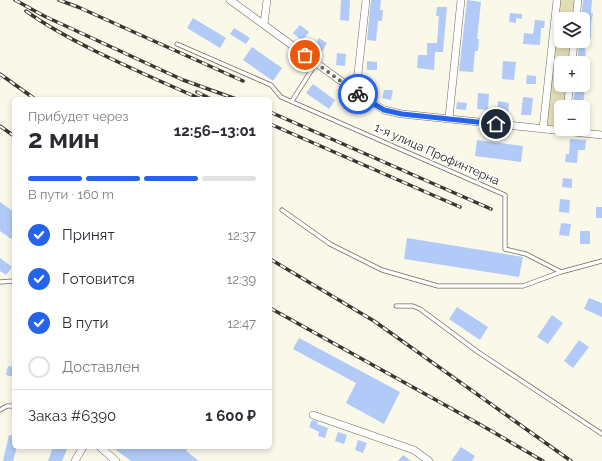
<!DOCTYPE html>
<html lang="ru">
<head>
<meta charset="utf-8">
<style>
	:root { --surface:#fff; --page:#f7f7f7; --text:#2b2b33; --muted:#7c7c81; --line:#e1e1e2; --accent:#2563eb }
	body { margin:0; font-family:Raleway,sans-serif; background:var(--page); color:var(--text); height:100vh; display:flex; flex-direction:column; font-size:15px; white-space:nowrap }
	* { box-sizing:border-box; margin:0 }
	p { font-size:13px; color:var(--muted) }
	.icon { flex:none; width:22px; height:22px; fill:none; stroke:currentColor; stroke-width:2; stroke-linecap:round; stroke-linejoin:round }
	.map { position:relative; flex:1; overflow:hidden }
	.sheet { position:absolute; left:12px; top:97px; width:260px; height:352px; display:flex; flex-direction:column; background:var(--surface); border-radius:6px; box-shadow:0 2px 6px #0003 }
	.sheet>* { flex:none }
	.tools { position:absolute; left:554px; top:12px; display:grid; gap:8px }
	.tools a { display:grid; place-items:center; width:36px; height:36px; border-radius:6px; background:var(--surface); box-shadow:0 2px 6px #0003; font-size:20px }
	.pin { position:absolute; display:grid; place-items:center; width:34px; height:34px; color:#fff; margin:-17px; border:2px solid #fff; border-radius:50%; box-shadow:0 1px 4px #0007 }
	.courier { position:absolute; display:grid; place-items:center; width:40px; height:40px; margin:-20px; border:3px solid #2563eb; border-radius:50%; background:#fff; color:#222; box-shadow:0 1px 5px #0007 }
	.headline em { font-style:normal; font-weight:700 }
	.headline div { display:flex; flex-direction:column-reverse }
	.headline { display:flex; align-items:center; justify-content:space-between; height:68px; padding:0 16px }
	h1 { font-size:26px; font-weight:700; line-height:30px }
	.bar { display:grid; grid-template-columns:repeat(4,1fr); gap:6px 4px; align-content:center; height:48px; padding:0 16px }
	.bar i { height:5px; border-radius:3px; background:var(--line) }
	.bar .current { background:var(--accent) }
	.bar p { grid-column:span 4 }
	.line { display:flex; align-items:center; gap:10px; padding:0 16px; border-top:1px solid var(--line) }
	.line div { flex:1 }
	ol { padding:0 16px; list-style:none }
	li { display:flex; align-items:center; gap:12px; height:44px }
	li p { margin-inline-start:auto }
	li .icon { padding:4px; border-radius:50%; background:var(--accent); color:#fff; stroke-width:4 }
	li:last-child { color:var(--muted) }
	li i { width:22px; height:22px; border:2px solid var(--line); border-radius:50% }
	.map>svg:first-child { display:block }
</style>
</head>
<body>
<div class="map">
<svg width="602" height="461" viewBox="0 0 602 461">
	<rect width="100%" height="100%" fill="#faf8e8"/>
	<!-- green -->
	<path fill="#e2deb6" d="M559 0H576L575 19H561V41H572L570 63H561V85H568L566 107H561L560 128 548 125 546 113Z"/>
	<!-- building -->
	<path fill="#b2caf7" d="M341 0H350L349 21 340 20Z
		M371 0H381L380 10H383L382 21H378L376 41 367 40Z
		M467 0 481 2 477 39H479L478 51H475L473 72 459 71Z
		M583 0H592L591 13H593L591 24V38L583 39V19H581Z
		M437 7H447L443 52H435L434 70 417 68 418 55H427V43H437L439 16H436Z
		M510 13 522 14V19L516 18V23L509 22Z
		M193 18 226 38 220 48 187 28Z
		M535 20 545 21 544 28H541L540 45 523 44 524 33 533 34Z
		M300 25 309 32 302 41 293 33Z
		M234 28 250 38 246 44 230 34Z
		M319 38 327 43 321 53 313 48Z
		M579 46H585L586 63H577Z
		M252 47 282 68 273 81 243 60Z
		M337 53 346 54 345 66 336 65Z
		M367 61 377 62V70H367Z
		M503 61 516 62 514 80 502 79Z
		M527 75 536 76V84H526Z
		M583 77H590V86L585 85 583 107H572L576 85H583Z
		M369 78 376 84 370 91 363 85Z
		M313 84 335 100 329 109 306 93Z
		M384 90H393L391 100 382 98Z
		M478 93 489 94 488 110 477 109Z
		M523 97 533 98 531 115H521Z
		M498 101 509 103 508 114 497 113Z
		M457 102 467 103 466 110 456 109Z
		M570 139 586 140 585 150H578L577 163 565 162 566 154H569Z
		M477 140 523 146 521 162 475 156Z
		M563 178 572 179V188L562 187Z
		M560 199 570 200 569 213 559 212Z
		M0 202 14 212V234L11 239 0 231Z
		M596 207H602V218H596Z
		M561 223 571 224 569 236 559 235Z
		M580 231H590V244H580Z
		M407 238 523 257 519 277 404 259Z
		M0 258 12 267 6 275 0 271Z
		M589 298 602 303V317L584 309Z
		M457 307 488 327 480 340 449 319Z
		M552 315 563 323 548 344 537 337Z
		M299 338 400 392 384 424 346 403 356 383 293 349Z
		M579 340 589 347 573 368 564 361Z
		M8 366 14 367V377L6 375Z
		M312 420 318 422 317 424 328 428 325 438 318 436 319 432 309 427Z
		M338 432 347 435 344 444 335 441Z
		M9 435 14 436V447H17L13 461H3Z
		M358 440 367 443 363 453 355 450Z
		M53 447H68L62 461H48Z
		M112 447H189L186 451 199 461H131Z
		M461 447 475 456 472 461H451Z
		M403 455 411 461H398Z"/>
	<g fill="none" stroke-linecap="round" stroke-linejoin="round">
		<!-- service casing -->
		<g stroke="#6e6c5e" stroke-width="5">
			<path id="service" d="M177 44 271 85 281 97 505 195V249L526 254 561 272
				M292 101 316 63
				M282 210 330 244 382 270 438 286H523L561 272 602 261
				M0 282 14 281
				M396 306H413L420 309 478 352 602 434
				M0 410 7 406H14"/>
		</g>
		<!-- minor casing -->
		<g stroke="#6e6c5e" stroke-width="8">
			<path id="minor" d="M230 0 356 92 384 110 402 114 602 135
				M576 19 578 0
				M264 24 267 0
				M572 63 574 41
				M356 92 366 0
				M567 107 570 85
				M449 118 461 0
				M543 129 557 0
				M313 415 414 450 429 461
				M100 447 116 461
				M75 461 83 447"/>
		</g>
		<!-- service -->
		<use href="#service" stroke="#fff" stroke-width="3.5"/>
		<!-- minor -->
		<use href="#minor" stroke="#fff" stroke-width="7"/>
		<!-- rail casing -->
		<g stroke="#373730" stroke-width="3.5">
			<path id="rail" d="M15 0 44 16 183 80 236 99
				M59 0 78 7 243 81
				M26 11C48 27 71 39 95 51 130 68 166 84 201 99
				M0 74 35 99
				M197 92 211 99
				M270 112 491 209
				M270 124 460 207
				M0 126 14 136
				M270 259 374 321 571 461
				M270 308 481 425 543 461"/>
		</g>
		<!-- rail -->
		<use href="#rail" stroke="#fff" stroke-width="2" stroke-dasharray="6" stroke-linecap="butt"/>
	</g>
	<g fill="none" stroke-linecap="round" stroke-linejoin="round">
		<!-- done -->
		<path stroke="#6a6a60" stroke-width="4" stroke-dasharray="0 7.2" d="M305 55 358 94"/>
		<!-- route -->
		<path stroke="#2563eb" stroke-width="5" d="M358 94 384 110 402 114 496 124"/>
	</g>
	<g text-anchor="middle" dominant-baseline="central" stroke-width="3" stroke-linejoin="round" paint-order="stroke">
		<!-- street labels -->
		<g font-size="12" fill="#1d1d17" stroke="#fff">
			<text transform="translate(437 154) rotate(24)">1-я улица Профинтерна</text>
		</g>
	</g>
</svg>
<div class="tools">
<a><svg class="icon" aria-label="layers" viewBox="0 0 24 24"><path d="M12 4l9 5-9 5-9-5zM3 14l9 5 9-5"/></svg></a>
<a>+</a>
<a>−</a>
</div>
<div class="pin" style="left:305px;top:55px;background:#ea580c"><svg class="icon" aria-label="bag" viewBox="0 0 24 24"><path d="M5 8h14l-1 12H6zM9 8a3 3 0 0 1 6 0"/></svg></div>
<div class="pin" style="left:496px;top:124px;background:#1f2937"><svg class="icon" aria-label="home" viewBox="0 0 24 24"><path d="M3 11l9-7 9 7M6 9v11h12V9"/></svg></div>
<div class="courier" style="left:358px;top:94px"><svg class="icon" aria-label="bike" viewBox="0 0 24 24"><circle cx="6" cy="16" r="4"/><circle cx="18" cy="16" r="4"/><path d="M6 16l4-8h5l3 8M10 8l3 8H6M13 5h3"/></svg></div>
<section class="sheet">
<div class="headline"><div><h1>2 мин</h1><p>Прибудет через</p></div><em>12:56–13:01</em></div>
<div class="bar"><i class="current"></i><i class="current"></i><i class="current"></i><i></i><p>В пути · 160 m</p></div>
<ol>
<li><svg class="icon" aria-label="check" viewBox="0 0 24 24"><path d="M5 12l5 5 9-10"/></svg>Принят<p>12:37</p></li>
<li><svg class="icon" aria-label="check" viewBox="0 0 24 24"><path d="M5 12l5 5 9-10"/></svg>Готовится<p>12:39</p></li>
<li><svg class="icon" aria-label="check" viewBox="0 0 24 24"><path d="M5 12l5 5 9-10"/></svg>В пути<p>12:47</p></li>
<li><i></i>Доставлен</li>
</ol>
<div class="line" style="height:52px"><div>Заказ #6390</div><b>1 600 ₽</b></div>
</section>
</div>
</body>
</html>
